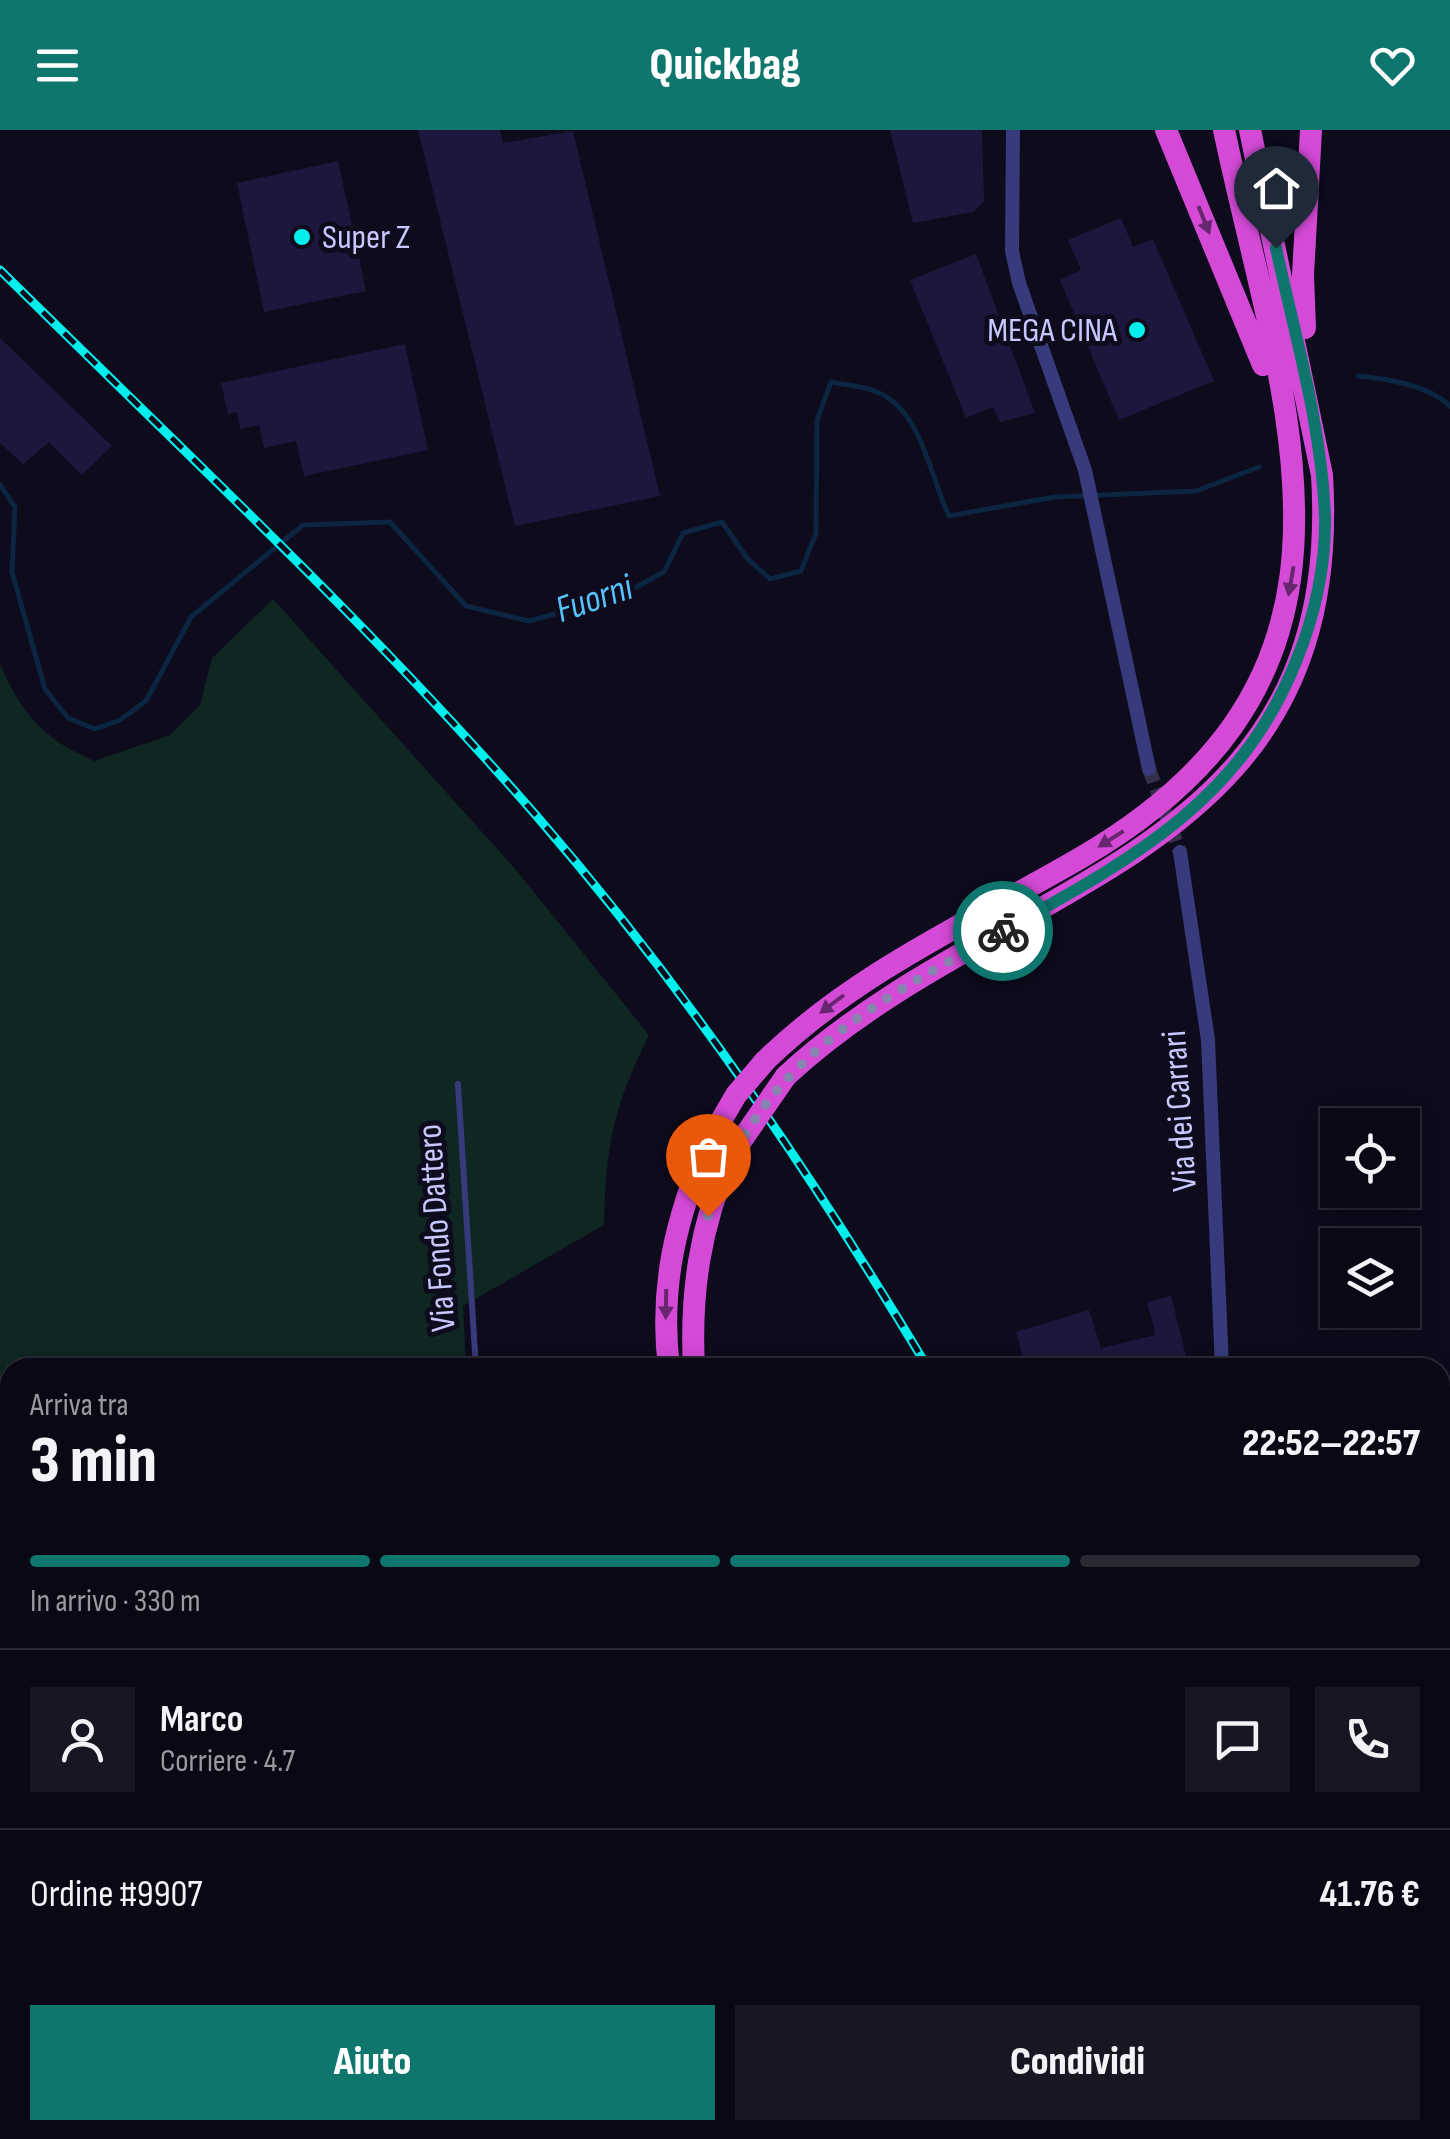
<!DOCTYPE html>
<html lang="it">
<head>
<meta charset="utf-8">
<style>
	:root { --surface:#0a0815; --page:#181622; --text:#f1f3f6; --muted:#999aa0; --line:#2a2934; --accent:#0f766e }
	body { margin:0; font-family:"Sofia Sans Condensed",sans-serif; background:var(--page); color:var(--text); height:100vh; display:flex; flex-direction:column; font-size:38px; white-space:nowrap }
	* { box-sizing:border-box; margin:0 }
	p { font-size:32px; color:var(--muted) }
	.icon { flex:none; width:55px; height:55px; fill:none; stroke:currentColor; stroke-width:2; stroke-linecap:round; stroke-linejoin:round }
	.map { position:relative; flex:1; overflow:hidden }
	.drawer { position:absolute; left:0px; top:1228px; width:1450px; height:782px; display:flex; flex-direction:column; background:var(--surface); border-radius:30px 30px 0 0; box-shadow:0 5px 25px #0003,0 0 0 2px var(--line) }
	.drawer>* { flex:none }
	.buttons { position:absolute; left:1320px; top:978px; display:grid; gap:20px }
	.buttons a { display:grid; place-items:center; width:100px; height:100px; border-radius:0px; background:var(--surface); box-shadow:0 5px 25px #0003,0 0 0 2px var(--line); font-size:50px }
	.pin { position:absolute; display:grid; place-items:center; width:85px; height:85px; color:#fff; margin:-102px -42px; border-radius:50% 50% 50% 0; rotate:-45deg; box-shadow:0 0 10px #0007 }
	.pin .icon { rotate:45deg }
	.courier { position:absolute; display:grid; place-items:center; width:100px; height:100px; margin:-50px; border:8px solid #0f766e; border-radius:50%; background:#fff; color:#222; box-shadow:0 2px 12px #0007 }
	.headline em { font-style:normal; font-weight:800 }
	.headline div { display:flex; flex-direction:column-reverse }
	.headline { display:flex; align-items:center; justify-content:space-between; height:170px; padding:0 30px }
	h1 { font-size:65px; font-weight:800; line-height:75px }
	.bar { display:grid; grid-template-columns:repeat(4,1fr); gap:15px 10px; align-content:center; height:120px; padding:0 30px }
	.bar i { height:12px; border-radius:8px; background:var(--line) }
	.bar .selected { background:var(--accent) }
	.bar p { grid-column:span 4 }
	.line { display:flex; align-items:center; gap:25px; padding:0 30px; border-top:2px solid var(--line) }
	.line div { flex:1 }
	.round { display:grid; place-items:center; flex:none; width:105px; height:105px; border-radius:0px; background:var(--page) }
	.button { display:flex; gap:20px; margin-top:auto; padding:20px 30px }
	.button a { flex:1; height:115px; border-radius:0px; background:var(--accent); color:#fff; font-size:40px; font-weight:800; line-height:115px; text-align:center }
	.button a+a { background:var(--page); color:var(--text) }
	header { display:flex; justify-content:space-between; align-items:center; height:130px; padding:0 30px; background:var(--accent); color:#fff; font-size:45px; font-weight:800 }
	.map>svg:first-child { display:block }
</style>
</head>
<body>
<header><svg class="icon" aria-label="menu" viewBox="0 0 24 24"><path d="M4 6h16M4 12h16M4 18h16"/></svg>Quickbag<svg class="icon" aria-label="heart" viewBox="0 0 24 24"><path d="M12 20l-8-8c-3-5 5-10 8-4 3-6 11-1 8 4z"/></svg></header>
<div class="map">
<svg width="1450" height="2009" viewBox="0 0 1450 2009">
	<rect width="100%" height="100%" fill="#0d0b1c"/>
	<!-- green -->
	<path fill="#0f2623" d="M273 469 517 741 649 905C613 978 606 1015 604 1095L463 1176 466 1237 10 1238V1584L0 1588V534C22 585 44 609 94 631L170 605 200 575 212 528Z"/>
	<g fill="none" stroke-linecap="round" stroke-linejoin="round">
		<!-- stream -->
		<path stroke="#0c2540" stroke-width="5" d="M1358 246C1388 249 1428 255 1450 276
			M0 355 15 377 12 442 45 559 68 588 95 599 120 590 146 571 191 487 303 395 390 392 466 476 529 491 620 466 664 442 683 403 722 392 747 428 770 449 801 441 816 403 817 290 831 252C846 255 863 256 877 262 922 280 930 347 949 386L1054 367 1196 361 1259 337"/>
	</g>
	<!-- building -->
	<path fill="#1c183d" d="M418 0H500L503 13 573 1 660 366 515 396Z
		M890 0H982L984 71 973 82 913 93Z
		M338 31 366 161 264 182 237 53Z
		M1121 88 1133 117 1153 109 1214 251 1119 290 1060 150 1081 140 1068 110Z
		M976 124 1035 283 1000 292 993 277 966 288 910 150Z
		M0 208 112 316 82 345 49 312 23 334 0 313Z
		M405 214 428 320 304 346 296 311 264 318 259 295 240 299 237 282 228 284 221 253Z
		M1171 1166 1189 1238H1026L1016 1202 1089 1180 1101 1218 1156 1205 1147 1172Z"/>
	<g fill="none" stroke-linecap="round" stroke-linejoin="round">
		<!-- minor-tunnel -->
		<path stroke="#323149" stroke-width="14" stroke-dasharray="14 7" stroke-linecap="butt" d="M1149 639 1180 722"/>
		<!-- service -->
		<path stroke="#373b7b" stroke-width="6" d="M458 954 476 1238"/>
		<!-- minor -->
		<path stroke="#373b7b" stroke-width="14" d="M1013 0 1012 121 1019 153 1085 340 1149 639
			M1180 722 1208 910 1222 1238
			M0 1600 10 1596
			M0 1844 10 1841
			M445 2000 449 2009
			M808 2000 810 2009
			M1324 2000 1328 2009
			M163 2009 182 2000"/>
		<!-- trunk -->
		<path stroke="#d44ad6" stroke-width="22" d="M1166 0 1263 235
			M1305 198 1303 145 1311 0
			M765 931C856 842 974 790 1082 727 1397 543 1285 287 1224 0
			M786 946C1005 743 1346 733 1322 345L1250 0
			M669 1238C659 1157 676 1087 708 1013
			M694 1238C690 1163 700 1096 730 1027
			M856 2000 858 2009
			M882 2000 884 2009"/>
		<!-- rail casing -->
		<g stroke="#04eeee" stroke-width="9">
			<path id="rail" d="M0 140C182 320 371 495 540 690 687 860 812 1045 928 1238
				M1287 2000 1291 2009"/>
		</g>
		<!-- rail -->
		<use href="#rail" stroke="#0d0b1c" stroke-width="5" stroke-dasharray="15" stroke-linecap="butt"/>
		<!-- trunk-bridge -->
		<path stroke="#d44ad6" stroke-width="22" d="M708 1013 736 965 765 931
			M730 1027 786 946"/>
	</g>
	<!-- one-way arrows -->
	<defs><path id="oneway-solid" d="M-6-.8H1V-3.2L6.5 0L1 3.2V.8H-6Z" transform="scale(2.5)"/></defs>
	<g fill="#672770">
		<use href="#oneway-solid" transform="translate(1204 90) rotate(68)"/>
		<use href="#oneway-solid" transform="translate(1291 451) rotate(100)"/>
		<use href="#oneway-solid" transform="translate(1111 709) rotate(148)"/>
		<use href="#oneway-solid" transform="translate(832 874) rotate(143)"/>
		<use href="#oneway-solid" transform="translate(666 1174) rotate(91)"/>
	</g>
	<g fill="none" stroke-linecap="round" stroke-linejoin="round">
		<!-- done -->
		<path stroke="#8785af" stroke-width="10" stroke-dasharray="0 18" d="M708 1086C758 932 870 876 1003 801"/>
		<!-- route -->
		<path stroke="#0f766e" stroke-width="12" d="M1003 801C1130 730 1241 672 1297 529 1315 485 1326 434 1325 387 1322 297 1295 206 1276 118"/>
	</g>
	<!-- markers -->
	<g fill="#04eeee" stroke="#0d0b1c" stroke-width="4">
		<circle cx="302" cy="107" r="10"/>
		<circle cx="1137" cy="200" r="10"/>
	</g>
	<g text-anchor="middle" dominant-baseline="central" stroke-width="10" stroke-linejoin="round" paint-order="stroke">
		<!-- poi labels -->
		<g font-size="35" fill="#c8c7fe" stroke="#0d0b1c" text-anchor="start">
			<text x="322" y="107">Super Z</text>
			<text x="1117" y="200" text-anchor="end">MEGA CINA</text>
		</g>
		<!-- street labels -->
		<g font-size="35" fill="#c8c7fe" stroke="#0d0b1c">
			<text transform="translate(1180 981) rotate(-94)">Via dei Carrari</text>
			<text transform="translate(437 1098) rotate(-94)">Via Fondo Dattero</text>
		</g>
		<!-- water labels -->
		<g font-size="38" font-style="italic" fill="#57c1fd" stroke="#0d0b1c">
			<text transform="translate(594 469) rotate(-19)">Fuorni</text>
		</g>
	</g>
</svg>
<div class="buttons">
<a><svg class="icon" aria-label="locate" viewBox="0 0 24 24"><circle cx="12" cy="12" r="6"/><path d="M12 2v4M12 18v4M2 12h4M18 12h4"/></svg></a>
<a><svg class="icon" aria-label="layers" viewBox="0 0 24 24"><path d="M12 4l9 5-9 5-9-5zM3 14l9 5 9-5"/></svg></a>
</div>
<div class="pin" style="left:708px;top:1086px;background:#ea580c"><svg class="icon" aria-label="bag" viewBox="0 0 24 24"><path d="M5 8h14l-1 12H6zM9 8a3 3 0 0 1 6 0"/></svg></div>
<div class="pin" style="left:1276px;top:118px;background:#1f2937"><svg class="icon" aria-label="home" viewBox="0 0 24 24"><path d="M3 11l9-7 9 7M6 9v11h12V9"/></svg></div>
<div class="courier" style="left:1003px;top:801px"><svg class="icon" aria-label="bike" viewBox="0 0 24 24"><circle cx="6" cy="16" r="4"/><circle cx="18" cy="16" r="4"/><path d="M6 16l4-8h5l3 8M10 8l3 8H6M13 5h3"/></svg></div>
<section class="drawer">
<div class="headline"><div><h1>3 min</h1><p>Arriva tra</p></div><em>22:52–22:57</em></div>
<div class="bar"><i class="selected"></i><i class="selected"></i><i class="selected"></i><i></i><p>In arrivo · 330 m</p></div>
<div class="line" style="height:180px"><a class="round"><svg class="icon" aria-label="person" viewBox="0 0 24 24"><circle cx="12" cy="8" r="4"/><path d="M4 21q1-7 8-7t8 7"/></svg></a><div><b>Marco</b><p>Corriere · 4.7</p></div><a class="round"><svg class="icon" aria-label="chat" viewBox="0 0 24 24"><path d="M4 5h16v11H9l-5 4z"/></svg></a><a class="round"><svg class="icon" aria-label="phone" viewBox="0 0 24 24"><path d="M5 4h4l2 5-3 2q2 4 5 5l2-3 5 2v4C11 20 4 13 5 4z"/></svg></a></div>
<div class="line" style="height:130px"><div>Ordine #9907</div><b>41.76 €</b></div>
<div class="button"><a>Aiuto</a><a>Condividi</a></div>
</section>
</div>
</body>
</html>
